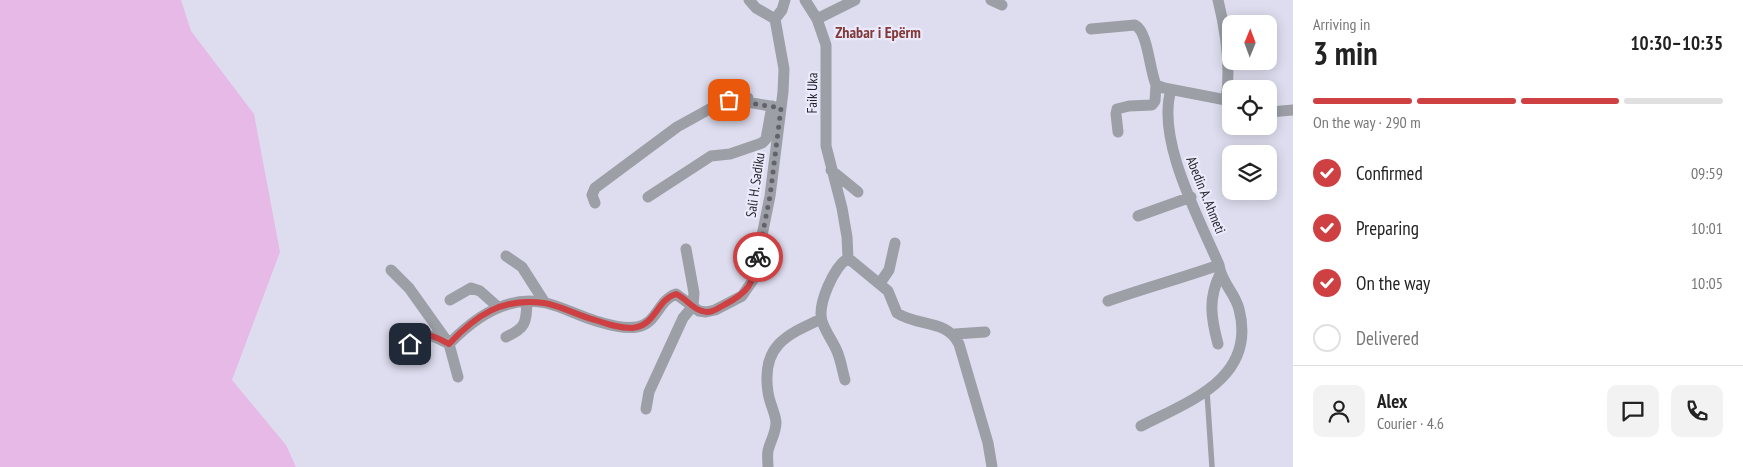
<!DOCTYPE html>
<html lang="en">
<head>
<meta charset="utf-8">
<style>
	:root { --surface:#fff; --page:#f2f2f2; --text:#222; --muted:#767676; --line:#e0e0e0; --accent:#cf4043 }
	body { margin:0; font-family:"PT Sans Narrow",sans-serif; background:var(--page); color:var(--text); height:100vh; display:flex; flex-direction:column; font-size:19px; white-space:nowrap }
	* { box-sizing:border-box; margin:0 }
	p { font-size:16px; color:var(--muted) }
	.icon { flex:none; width:28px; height:28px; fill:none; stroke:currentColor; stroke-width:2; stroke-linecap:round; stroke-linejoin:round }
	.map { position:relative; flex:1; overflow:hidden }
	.drawer { display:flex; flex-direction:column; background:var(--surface); width:450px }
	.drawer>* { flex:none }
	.needle { width:32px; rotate:1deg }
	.fabs { position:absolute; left:1222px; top:15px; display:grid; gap:10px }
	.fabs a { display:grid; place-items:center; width:55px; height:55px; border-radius:10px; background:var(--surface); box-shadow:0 2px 12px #0003; font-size:25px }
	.pin { position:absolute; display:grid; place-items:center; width:42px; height:42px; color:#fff; margin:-21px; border-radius:10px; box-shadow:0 2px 8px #0006 }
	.courier { position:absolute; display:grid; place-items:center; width:50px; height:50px; margin:-25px; border:4px solid #cf4043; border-radius:50%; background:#fff; color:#222; box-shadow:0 1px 6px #0007 }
	.summary em { font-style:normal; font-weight:800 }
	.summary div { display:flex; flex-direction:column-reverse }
	.summary { display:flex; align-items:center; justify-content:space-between; height:85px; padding:0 20px }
	h1 { font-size:32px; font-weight:800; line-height:38px }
	.bar { display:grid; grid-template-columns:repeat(4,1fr); gap:8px 5px; align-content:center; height:60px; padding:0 20px }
	.bar i { height:6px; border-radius:4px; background:var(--line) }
	.bar .active { background:var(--accent) }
	.bar p { grid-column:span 4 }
	.line { display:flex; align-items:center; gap:12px; padding:0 20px; border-top:1px solid var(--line) }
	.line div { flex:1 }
	.round { display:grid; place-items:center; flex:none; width:52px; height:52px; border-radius:10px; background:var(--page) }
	ol { padding:0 20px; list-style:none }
	li { display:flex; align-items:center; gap:15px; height:55px }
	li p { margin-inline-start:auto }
	li .icon { padding:5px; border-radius:50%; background:var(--accent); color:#fff; stroke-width:4 }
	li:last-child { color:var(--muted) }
	li i { width:28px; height:28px; border:2px solid var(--line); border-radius:50% }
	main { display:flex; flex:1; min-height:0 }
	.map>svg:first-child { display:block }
</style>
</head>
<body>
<main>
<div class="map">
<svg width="1293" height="467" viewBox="0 0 1293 467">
	<rect width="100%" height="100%" fill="#deddef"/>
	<!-- green -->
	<path fill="#e7b9e6" d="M0 0H181L191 31 254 114 280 252 232 380 286 445 296 467H0Z"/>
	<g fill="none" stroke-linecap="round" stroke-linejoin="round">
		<!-- lane -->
		<path stroke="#9c9fa6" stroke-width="5.5" d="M1207 392 1212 467"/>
		<!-- street -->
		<path stroke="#9c9fa6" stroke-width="11" d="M749 0 756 8 775 19
			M805 0 817 19 826 45V146L842 208 847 237 848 258 888 291 897 313C918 327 947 319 959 344L988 443 992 467
			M991 0 1002 5
			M775 19 782 10 785 0
			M817 19 855 0
			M1091 29 1135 25C1148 32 1149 68 1156 85L1164 88 1226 100C1231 67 1226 32 1218 0
			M716 87 748 98
			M1269 112 1293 110
			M1118 132 1116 114 1117 109 1129 106 1152 105 1155 101 1156 85
			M831 170 858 192
			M648 197 711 156 730 154 762 143 766 139 772 106
			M595 203 592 195 595 188 677 127 724 101 736 100 781 108
			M1138 216 1191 197
			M506 256 522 267 545 303
			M391 270 409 288 449 344 458 377
			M880 283 889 270 895 243
			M450 300 471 288 480 291 498 307
			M1108 301C1145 288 1182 278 1219 265
			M955 334 985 332
			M506 337C526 328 526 323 527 302
			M1218 344C1211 318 1208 299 1220 274
			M410 345C426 330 432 335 449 344 474 318 507 294 546 303 563 307 579 316 596 321 610 325 623 329 637 327 657 324 658 300 676 294L699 311 706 312 715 310 742 296 753 280 770 196 783 92 784 69 775 19
			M845 380C842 370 841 359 836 349 832 340 825 331 822 321 817 304 834 267 848 258
			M646 409 649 392 683 318 693 306 694 293 686 249
			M1141 426C1190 401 1257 378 1239 309 1235 293 1221 282 1219 265 1199 218 1156 140 1171 90
			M768 467C768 462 767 456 768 451 770 441 776 434 776 422 775 412 769 402 768 392 761 346 786 335 821 319"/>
	</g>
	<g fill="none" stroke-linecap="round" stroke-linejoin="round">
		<!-- done -->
		<path stroke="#62626c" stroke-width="5" stroke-dasharray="0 9" d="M729 100 781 108 770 196 758 257"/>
		<!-- route -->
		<path stroke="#cf4043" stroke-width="6" d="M410 344C426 330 432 335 449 344 476 315 503 297 544 303 559 305 579 316 595 320 607 324 619 328 632 328 656 326 656 300 676 294 686 298 692 309 702 311 710 314 717 309 724 305 749 292 753 284 758 257"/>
	</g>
	<g text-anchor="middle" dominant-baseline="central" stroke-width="4.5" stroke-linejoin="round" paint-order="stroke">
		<!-- street labels -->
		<g font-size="14" fill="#1f1f25" stroke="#ebeafc">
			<text transform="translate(812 93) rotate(-89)">Faik Uka</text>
			<text transform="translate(755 185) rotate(-82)">Sali H. Sadiku</text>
			<text transform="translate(1206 195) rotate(68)">Abedin A. Ahmeti</text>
		</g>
		<!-- quarter labels -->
		<g font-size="16" font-weight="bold" fill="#823a38" stroke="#ebeafc">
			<text x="878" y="32">Zhabar i Epërm</text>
		</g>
	</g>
</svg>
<div class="fabs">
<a><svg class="needle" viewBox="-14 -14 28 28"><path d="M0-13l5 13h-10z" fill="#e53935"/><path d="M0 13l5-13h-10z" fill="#767676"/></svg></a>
<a><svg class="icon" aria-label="locate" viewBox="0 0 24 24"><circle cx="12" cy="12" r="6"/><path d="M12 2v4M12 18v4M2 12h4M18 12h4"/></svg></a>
<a><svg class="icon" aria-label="layers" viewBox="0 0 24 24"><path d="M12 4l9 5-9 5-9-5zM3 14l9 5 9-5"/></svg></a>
</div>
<div class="pin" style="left:729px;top:100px;background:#ea580c"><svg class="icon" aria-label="bag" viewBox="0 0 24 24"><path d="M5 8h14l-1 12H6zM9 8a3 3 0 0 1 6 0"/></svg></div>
<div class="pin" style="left:410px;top:344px;background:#1f2937"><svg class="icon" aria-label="home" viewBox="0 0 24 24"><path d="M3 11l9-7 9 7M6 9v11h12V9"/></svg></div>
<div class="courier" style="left:758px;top:257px"><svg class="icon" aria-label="bike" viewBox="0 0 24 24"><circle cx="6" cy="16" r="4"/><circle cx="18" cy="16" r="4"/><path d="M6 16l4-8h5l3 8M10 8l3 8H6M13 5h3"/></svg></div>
</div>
<section class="drawer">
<div class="summary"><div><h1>3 min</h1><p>Arriving in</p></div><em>10:30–10:35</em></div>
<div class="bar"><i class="active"></i><i class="active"></i><i class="active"></i><i></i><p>On the way · 290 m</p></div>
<ol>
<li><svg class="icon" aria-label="check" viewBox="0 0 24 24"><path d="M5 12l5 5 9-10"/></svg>Confirmed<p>09:59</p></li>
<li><svg class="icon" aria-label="check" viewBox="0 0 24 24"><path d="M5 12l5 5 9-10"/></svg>Preparing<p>10:01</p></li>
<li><svg class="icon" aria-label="check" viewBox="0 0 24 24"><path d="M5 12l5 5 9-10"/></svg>On the way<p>10:05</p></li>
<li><i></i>Delivered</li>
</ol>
<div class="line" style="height:90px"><a class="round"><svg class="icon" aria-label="person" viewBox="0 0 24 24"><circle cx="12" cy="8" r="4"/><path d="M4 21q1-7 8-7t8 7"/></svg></a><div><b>Alex</b><p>Courier · 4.6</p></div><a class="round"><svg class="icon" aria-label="chat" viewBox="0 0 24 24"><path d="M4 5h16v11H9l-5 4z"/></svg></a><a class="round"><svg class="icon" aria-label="phone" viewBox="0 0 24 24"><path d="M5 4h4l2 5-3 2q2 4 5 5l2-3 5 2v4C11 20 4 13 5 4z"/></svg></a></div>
</section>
</main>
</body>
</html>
